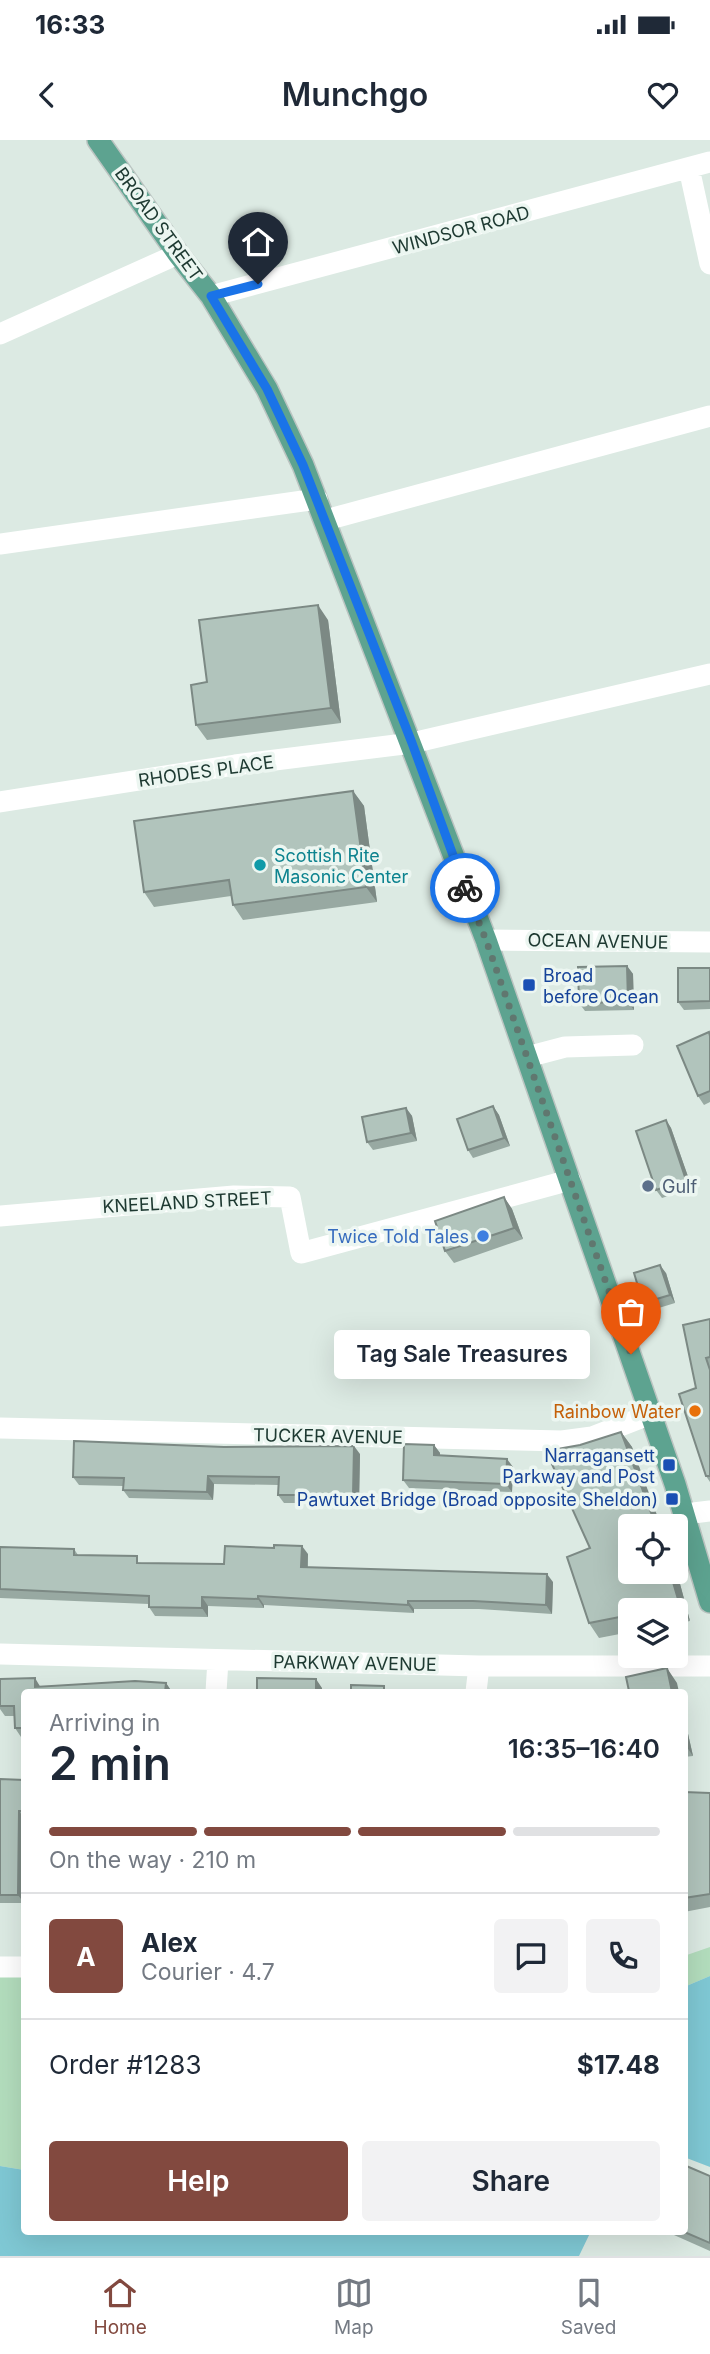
<!DOCTYPE html>
<html lang="en">
<head>
<meta charset="utf-8">
<style>
	:root { --surface:#fff; --page:#f2f2f3; --text:#1f2937; --muted:#747a83; --line:#e0e1e3; --accent:#82493f }
	body { margin:0; font-family:Inter,sans-serif; background:var(--page); color:var(--text); height:100vh; display:flex; flex-direction:column; font-size:26px; white-space:nowrap }
	* { box-sizing:border-box; margin:0 }
	p { font-size:23px; color:var(--muted) }
	.icon { flex:none; width:38px; height:38px; fill:none; stroke:currentColor; stroke-width:2; stroke-linecap:round; stroke-linejoin:round }
	.map { position:relative; flex:1; overflow:hidden }
	.side { position:absolute; left:21px; top:1549px; width:667px; height:546px; display:flex; flex-direction:column; background:var(--surface); border-radius:7px; box-shadow:0 7px 28px #0002 }
	.side>* { flex:none }
	.tools { position:absolute; left:618px; top:1374px; display:grid; gap:14px }
	.tools a { display:grid; place-items:center; width:70px; height:70px; border-radius:7px; background:var(--surface); box-shadow:0 7px 28px #0002; font-size:35px }
	.pin { position:absolute; display:grid; place-items:center; width:60px; height:60px; color:#fff; margin:-72px -30px; border-radius:50% 50% 50% 0; rotate:-45deg; box-shadow:0 0 7px #0007 }
	.pin .icon { rotate:45deg }
	.courier { position:absolute; display:grid; place-items:center; width:70px; height:70px; margin:-35px; border:5px solid #1a73e8; border-radius:50%; background:#fff; color:#222; box-shadow:0 2px 9px #0007 }
	.bubble { position:absolute; height:49px; border-radius:7px; background:var(--surface); box-shadow:0 7px 28px #0002; font-size:23px; font-weight:600; line-height:49px; text-align:center }
	.headline em { font-style:normal; font-weight:600 }
	.headline div { display:flex; flex-direction:column-reverse }
	.headline { display:flex; align-items:center; justify-content:space-between; height:119px; padding:0 28px }
	h1 { font-size:46px; font-weight:600; line-height:52px }
	.bar { display:grid; grid-template-columns:repeat(4,1fr); gap:10px 7px; align-content:center; height:84px; padding:0 28px }
	.bar i { height:9px; border-radius:5px; background:var(--line) }
	.bar .active { background:var(--accent) }
	.bar p { grid-column:span 4 }
	.line { display:flex; align-items:center; gap:18px; padding:0 28px; border-top:2px solid var(--line) }
	.line div { flex:1 }
	.round { display:grid; place-items:center; flex:none; width:74px; height:74px; border-radius:7px; background:var(--page) }
	.primary-button { display:flex; gap:14px; margin-top:auto; padding:14px 28px }
	.primary-button a { flex:1; height:80px; border-radius:7px; background:var(--accent); color:#fff; font-size:28px; font-weight:600; line-height:80px; text-align:center }
	.primary-button a+a { background:var(--page); color:var(--text) }
	.status { display:flex; justify-content:space-between; align-items:center; height:49px; padding:0 35px; background:var(--surface); direction:ltr }
	.status svg { height:19px; fill:currentColor }
	header { display:flex; justify-content:space-between; align-items:center; height:91px; padding:0 28px; background:var(--surface); font-size:32px; font-weight:600 }
	.tabs { display:flex; justify-content:space-around; align-items:center; height:98px; border-top:2px solid var(--line); background:var(--surface); font-size:19px; color:var(--muted) }
	.tabs a { display:grid; justify-items:center; gap:4px }
	.tabs .active { color:var(--accent) }
	.map>svg:first-child { display:block }
</style>
</head>
<body>
<div class="status"><b>16:33</b><svg viewBox="0 0 49 12"><path d="M0 12V9h3v3zM5 12V6h3v6zM10 12V3h3v9zM15 12V0h3v12zM26 1h20v11H26zM47 4h2v5h-2z"/></svg></div>
<header><svg class="icon" aria-label="back" viewBox="0 0 24 24"><path d="M15 5l-7 7 7 7"/></svg>Munchgo<svg class="icon" aria-label="heart" viewBox="0 0 24 24"><path d="M12 20l-8-8c-3-5 5-10 8-4 3-6 11-1 8 4z"/></svg></header>
<div class="map">
<svg width="710" height="2116" viewBox="0 0 710 2116">
	<rect width="100%" height="100%" fill="#dceae3"/>
	<!-- green -->
	<path fill="#b3ddbd" d="M710 1807V1836L684 1847V1816Z
		M24 1824V2030L0 2026V1825Z"/>
	<!-- water -->
	<path fill="#7fc8d4" d="M710 1836V2027L684 2017V1847Z
		M0 2026 24 2030V2091H591L579 2116H0Z"/>
	<g fill="none" stroke-linecap="round" stroke-linejoin="round">
		<!-- major casing -->
		<g stroke="#bbc4c1" stroke-width="24">
			<path id="major" d="M98 0 178 114 211 156 267 249 303 325 486 800 675 1344 710 1462"/>
		</g>
		<!-- minor -->
		<path stroke="#fff" stroke-width="21" d="M689 28 710 124
			M211 156 710 22
			M0 194 178 114
			M326 380 710 276
			M0 404 317 359
			M0 662 235 625 412 603 710 534
			M486 800 710 802
			M527 917 565 907 633 905
			M0 1076 234 1056 290 1057 301 1113 570 1040
			M0 1288 562 1301 592 1297 651 1274
			M685 1374 710 1371
			M0 1514 479 1526H710
			M216 1552 218 1520
			M476 1552 479 1526
			M0 1827H24"/>
		<!-- major -->
		<use href="#major" stroke="#5da390" stroke-width="21"/>
	</g>
	<!-- wall -->
	<path fill="#98a9a2" d="M328 480 341 583 207 600 196 585 207 542Z
		M353 651 364 666 377 762 243 780 233 765 231 756 154 767 144 752Z
		M627 826 633 834 634 870 585 871 579 863Z
		M710 828V869L684 870 678 862Z
		M710 895V962L704 965 698 956Z
		M493 966 499 975 510 1006 473 1018 468 1010Z
		M406 968 412 976 417 1001 373 1010 367 1002Z
		M666 980 671 988 692 1048 662 1058 656 1050Z
		M504 1057 512 1069 523 1099 454 1123 445 1111Z
		M666 1133 675 1163 649 1171 643 1163Z
		M710 1179V1342L706 1336 696 1248Z
		M621 1292 632 1307 676 1432V1429L690 1481 676 1484V1470H630V1492L599 1498 589 1483 590 1408 580 1305Z
		M434 1305 440 1313V1316L513 1327 512 1352 409 1348 403 1340Z
		M360 1314 359 1363H284L278 1355 279 1345 214 1344 213 1360 129 1358 123 1350V1346L79 1345 73 1337Z
		M0 1407 74 1409 78 1415 142 1423 224 1424 308 1414V1427L553 1442 552 1474 479 1469H414V1473L264 1465V1468L208 1466V1477L155 1476 149 1467V1464L0 1458Z
		M0 1539 41 1547 166 1543 172 1552H24V1597H21L15 1588V1576H5L0 1569Z
		M684 1576 693 1616 684 1617Z
		M0 1639 24 1640V1763H0Z
		M684 1652 710 1653V1767L684 1772Z
		M710 2036V2111L665 2091H684Z"/>
	<!-- shaded-wall -->
	<path fill="#7c8984" d="M318 465 328 480 341 583 331 568Z
		M353 651 364 666 377 762 366 747Z
		M627 826 633 834 634 870 628 862Z
		M493 966 499 975 510 1006 504 998Z
		M406 968 412 976 417 1001 411 993Z
		M666 980 671 988 692 1048 686 1040Z
		M504 1057 512 1069 523 1099 514 1088Z
		M660 1125 666 1133 675 1163 670 1155Z
		M621 1292 632 1307 661 1386H656Z
		M434 1305 440 1313V1324L434 1315Z
		M354 1306 360 1314 359 1363 353 1355Z
		M507 1319 513 1327 512 1352 506 1344Z
		M208 1336 214 1344 213 1360 207 1352Z
		M302 1406 308 1414 307 1436 301 1427Z
		M676 1429 690 1481 680 1466 670 1432H676Z
		M547 1434 553 1442 552 1474 546 1465Z
		M258 1456 264 1465V1468L258 1459Z
		M202 1457 208 1466V1477L202 1468Z
		M408 1461 414 1469V1473L408 1465Z
		M667 1528 677 1543 679 1552H672Z
		M35 1538 41 1548 35 1547Z
		M316 1539 322 1548V1552H316Z
		M166 1543 172 1552H165Z
		M684 1576 693 1616 684 1603Z
		M19 1671 24 1678V1763L18 1755Z"/>
	<!-- building -->
	<path fill="#b1c4bc" stroke="#7c8984" stroke-width="2" d="M318 465 331 568 196 585 191 545 207 542 199 480Z
		M353 651 366 747 233 765 229 740 144 752 134 681Z
		M627 826 628 862 579 863 578 827Z
		M678 828H710V861L678 862Z
		M709 892 710 896V951L698 956 677 906Z
		M493 966 504 998 468 1010 457 979Z
		M406 968 411 993 367 1002 362 977Z
		M666 980 686 1040 656 1050 636 991Z
		M504 1057 514 1088 445 1111 435 1081Z
		M660 1125 670 1155 643 1163 634 1133Z
		M710 1179V1217L706 1218 710 1230V1336H706L679 1254 696 1248 683 1185Z
		M621 1292 656 1386H630V1432H670L680 1466 660 1470H630V1475L589 1483 567 1417 590 1408 546 1311 580 1305Z
		M74 1301 224 1307 354 1306 353 1355H278L279 1337 208 1336 207 1352 123 1350 124 1338 73 1337Z
		M404 1304 434 1305V1315L507 1319 506 1344 403 1340Z
		M274 1405 302 1406 301 1427 547 1434 546 1465 473 1461H408V1465L258 1456V1459L202 1457V1468L149 1467V1456L0 1449V1407L74 1409V1415L137 1416V1423L224 1424 225 1406 274 1408Z
		M667 1528 672 1552H622L629 1551 626 1537Z
		M35 1538V1547L135 1541 166 1543 165 1552H24V1588H15L14 1566H0V1539Z
		M257 1538 316 1539V1552H257Z
		M351 1545 384 1546V1552H351Z
		M0 1639 24 1640V1671H19L18 1755H0Z
		M684 1652 710 1653V1754L684 1758Z
		M684 2025 710 2036V2103L682 2091H684Z"/>
	<g fill="none" stroke-linecap="round" stroke-linejoin="round">
		<!-- done -->
		<path stroke="#60776f" stroke-width="7" stroke-dasharray="0 12.6" d="M465 748 486 800 631 1214"/>
		<!-- route -->
		<path stroke="#1a73e8" stroke-width="9" d="M258 144 211 156 267 249 303 325 412 603 465 748"/>
	</g>
	<!-- markers -->
	<circle fill="#0f9aa8" stroke="#ecf6f1" stroke-width="2.5" cx="260" cy="725" r="7"/>
	<g fill="#1a4fb4" stroke="#ecf6f1" stroke-width="2.5">
		<rect x="522" y="838" width="14" height="14" rx="3.5"/>
		<rect x="662" y="1318" width="14" height="14" rx="3.5"/>
		<rect x="665" y="1352" width="14" height="14" rx="3.5"/>
	</g>
	<circle fill="#5c6f8a" stroke="#ecf6f1" stroke-width="2.5" cx="648" cy="1046" r="7"/>
	<circle fill="#3f7fe0" stroke="#ecf6f1" stroke-width="2.5" cx="483" cy="1096" r="7"/>
	<circle fill="#e8710a" stroke="#ecf6f1" stroke-width="2.5" cx="695" cy="1271" r="7"/>
	<g text-anchor="middle" dominant-baseline="central" stroke-width="7" stroke-linejoin="round" paint-order="stroke">
		<!-- street labels -->
		<g font-size="18" fill="#1d3931" stroke="#ecf6f1">
			<text transform="translate(159 84) rotate(54)">BROAD STREET</text>
			<text transform="translate(461 90) rotate(-15)">WINDSOR ROAD</text>
			<text transform="translate(206 631) rotate(-8)">RHODES PLACE</text>
			<text transform="translate(598 801) rotate(1)">OCEAN AVENUE</text>
			<text transform="translate(187 1062) rotate(-3)">KNEELAND STREET</text>
			<text transform="translate(328 1296) rotate(1)">TUCKER AVENUE</text>
			<text transform="translate(355 1523) rotate(1)">PARKWAY AVENUE</text>
		</g>
		<!-- culture labels -->
		<g font-size="18" fill="#0d838f" stroke="#ecf6f1" text-anchor="start">
			<text x="274" y="715">Scottish Rite<tspan x="274" dy="21">Masonic Center</tspan></text>
		</g>
		<!-- transit labels -->
		<g font-size="18" fill="#164399" stroke="#ecf6f1" text-anchor="end">
			<text x="543" y="835" text-anchor="start">Broad<tspan x="543" dy="21">before Ocean</tspan></text>
			<text x="655" y="1315">Narragansett<tspan x="655" dy="21">Parkway and Post</tspan></text>
			<text x="658" y="1359">Pawtuxet Bridge (Broad opposite Sheldon)</text>
		</g>
		<!-- service labels -->
		<g font-size="18" fill="#4e5e75" stroke="#ecf6f1" text-anchor="start">
			<text x="662" y="1046">Gulf</text>
		</g>
		<!-- shop labels -->
		<g font-size="18" fill="#366cbe" stroke="#ecf6f1" text-anchor="end">
			<text x="469" y="1096">Twice Told Tales</text>
		</g>
		<!-- food labels -->
		<g font-size="18" fill="#c56008" stroke="#ecf6f1" text-anchor="end">
			<text x="681" y="1271">Rainbow Water</text>
		</g>
	</g>
</svg>
<div class="tools">
<a><svg class="icon" aria-label="locate" viewBox="0 0 24 24"><circle cx="12" cy="12" r="6"/><path d="M12 2v4M12 18v4M2 12h4M18 12h4"/></svg></a>
<a><svg class="icon" aria-label="layers" viewBox="0 0 24 24"><path d="M12 4l9 5-9 5-9-5zM3 14l9 5 9-5"/></svg></a>
</div>
<div class="pin" style="left:631px;top:1214px;background:#ea580c"><svg class="icon" aria-label="bag" viewBox="0 0 24 24"><path d="M5 8h14l-1 12H6zM9 8a3 3 0 0 1 6 0"/></svg></div>
<div class="pin" style="left:258px;top:144px;background:#1f2937"><svg class="icon" aria-label="home" viewBox="0 0 24 24"><path d="M3 11l9-7 9 7M6 9v11h12V9"/></svg></div>
<div class="courier" style="left:465px;top:748px"><svg class="icon" aria-label="bike" viewBox="0 0 24 24"><circle cx="6" cy="16" r="4"/><circle cx="18" cy="16" r="4"/><path d="M6 16l4-8h5l3 8M10 8l3 8H6M13 5h3"/></svg></div>
<div class="bubble" style="left:334px;top:1190px;width:256px">Tag Sale Treasures</div>
<section class="side">
<div class="headline"><div><h1>2 min</h1><p>Arriving in</p></div><em>16:35–16:40</em></div>
<div class="bar"><i class="active"></i><i class="active"></i><i class="active"></i><i></i><p>On the way · 210 m</p></div>
<div class="line" style="height:126px"><b class="round" style="background:var(--accent);color:#fff">A</b><div><b>Alex</b><p>Courier · 4.7</p></div><a class="round"><svg class="icon" aria-label="chat" viewBox="0 0 24 24"><path d="M4 5h16v11H9l-5 4z"/></svg></a><a class="round"><svg class="icon" aria-label="phone" viewBox="0 0 24 24"><path d="M5 4h4l2 5-3 2q2 4 5 5l2-3 5 2v4C11 20 4 13 5 4z"/></svg></a></div>
<div class="line" style="height:91px"><div>Order #1283</div><b>$17.48</b></div>
<div class="primary-button"><a>Help</a><a>Share</a></div>
</section>
</div>
<nav class="tabs">
<a class="active"><svg class="icon" aria-label="home" viewBox="0 0 24 24"><path d="M3 11l9-7 9 7M6 9v11h12V9"/></svg>Home</a>
<a><svg class="icon" aria-label="map" viewBox="0 0 24 24"><path d="M3 6l6-2 6 2 6-2v14l-6 2-6-2-6 2zM9 4v14M15 6v14"/></svg>Map</a>
<a><svg class="icon" aria-label="saved" viewBox="0 0 24 24"><path d="M7 4h10v16l-5-4-5 4z"/></svg>Saved</a>
</nav>
</body>
</html>
